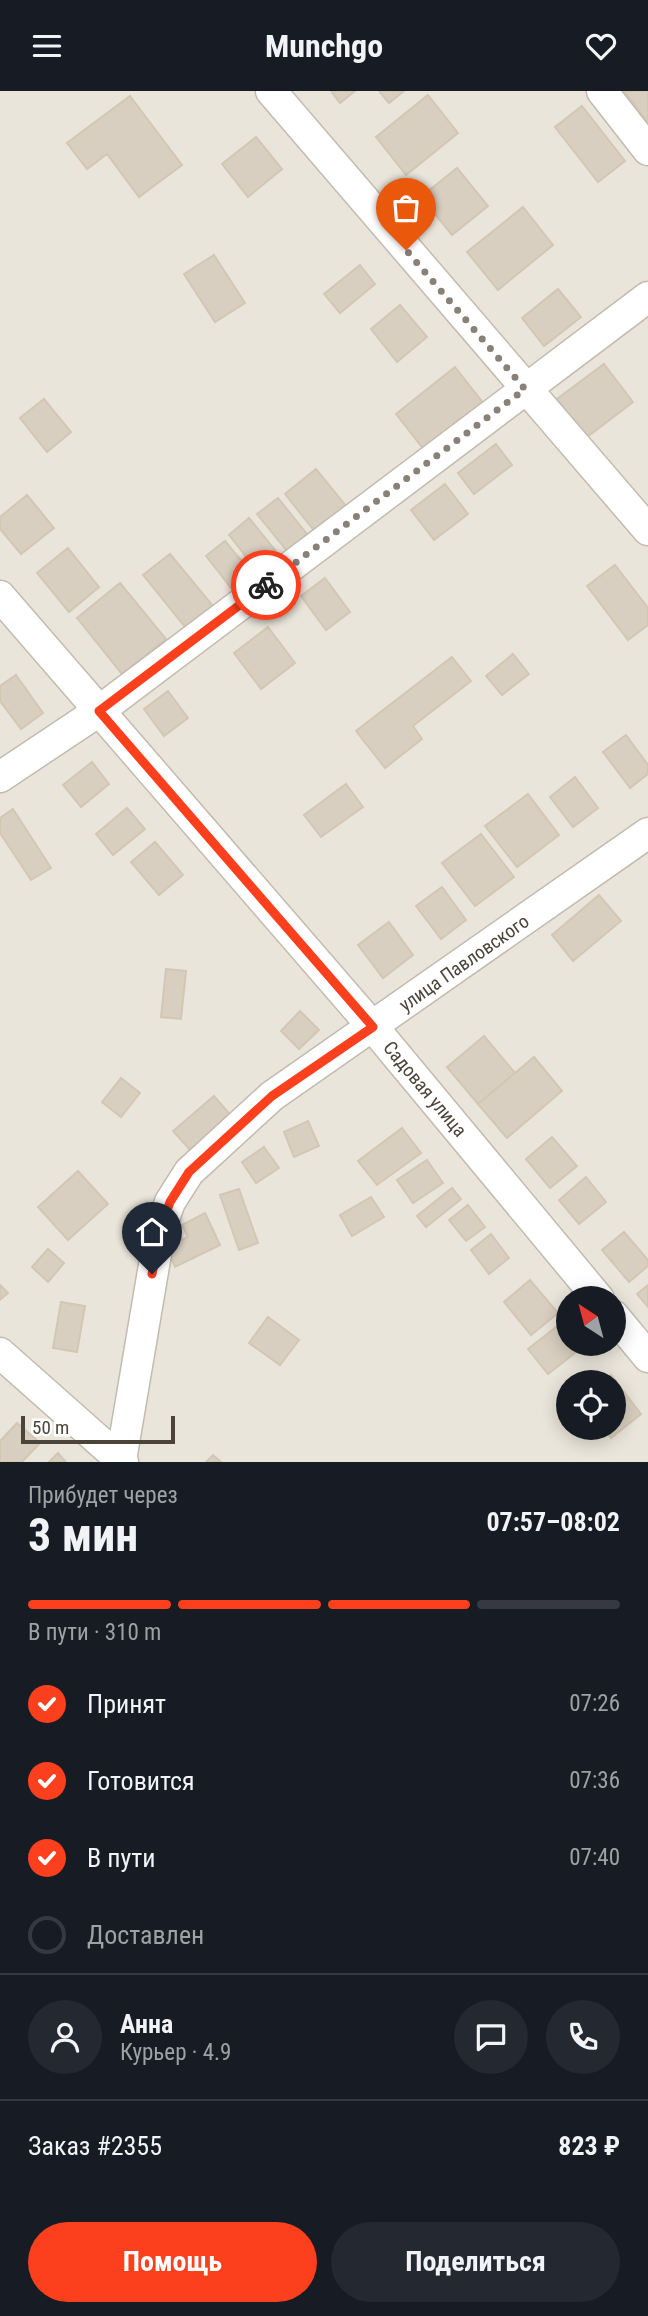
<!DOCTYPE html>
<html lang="ru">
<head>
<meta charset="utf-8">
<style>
	:root { --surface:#171b24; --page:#242831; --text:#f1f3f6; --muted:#9ea1a6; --line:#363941; --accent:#fc3f1d }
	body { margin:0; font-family:"Roboto Condensed",sans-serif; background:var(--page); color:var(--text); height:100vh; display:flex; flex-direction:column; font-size:26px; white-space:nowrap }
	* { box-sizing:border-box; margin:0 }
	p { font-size:23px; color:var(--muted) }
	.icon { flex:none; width:38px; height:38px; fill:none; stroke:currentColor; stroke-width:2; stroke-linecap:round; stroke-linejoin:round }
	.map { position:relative; height:1371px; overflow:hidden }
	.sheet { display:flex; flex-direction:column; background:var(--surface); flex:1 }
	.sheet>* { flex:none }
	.needle { width:46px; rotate:324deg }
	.buttons { position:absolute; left:556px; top:1195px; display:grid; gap:14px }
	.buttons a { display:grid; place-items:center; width:70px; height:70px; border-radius:50%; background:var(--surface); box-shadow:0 4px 18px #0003; font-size:35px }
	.scale { position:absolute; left:21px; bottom:18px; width:154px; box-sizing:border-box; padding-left:7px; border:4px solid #4b4439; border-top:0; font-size:19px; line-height:24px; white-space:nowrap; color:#4b4439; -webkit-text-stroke:5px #fff; paint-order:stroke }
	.pin { position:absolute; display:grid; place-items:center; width:60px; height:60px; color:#fff; margin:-72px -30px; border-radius:50% 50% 50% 0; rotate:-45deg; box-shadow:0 0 7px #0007 }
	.pin .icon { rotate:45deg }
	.courier { position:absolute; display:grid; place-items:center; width:70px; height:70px; margin:-35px; border:5px solid #fc3f1d; border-radius:50%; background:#fff; color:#222; box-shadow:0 2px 9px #0007 }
	.head em { font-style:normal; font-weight:700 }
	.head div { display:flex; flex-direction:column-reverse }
	.head { display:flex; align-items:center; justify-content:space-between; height:119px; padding:0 28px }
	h1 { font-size:46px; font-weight:700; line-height:52px }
	.bar { display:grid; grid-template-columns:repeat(4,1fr); gap:10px 7px; align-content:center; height:84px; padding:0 28px }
	.bar i { height:9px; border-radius:5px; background:var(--line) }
	.bar .active { background:var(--accent) }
	.bar p { grid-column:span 4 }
	.line { display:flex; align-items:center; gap:18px; padding:0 28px; border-top:2px solid var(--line) }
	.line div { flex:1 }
	.round { display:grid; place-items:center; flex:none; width:74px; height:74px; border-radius:37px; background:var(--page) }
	ol { padding:0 28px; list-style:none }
	li { display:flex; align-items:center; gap:21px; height:77px }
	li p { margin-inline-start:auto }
	li .icon { padding:7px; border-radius:50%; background:var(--accent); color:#fff; stroke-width:4 }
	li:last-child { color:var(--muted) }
	li i { width:38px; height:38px; border:4px solid var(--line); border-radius:50% }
	.button { display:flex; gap:14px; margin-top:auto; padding:14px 28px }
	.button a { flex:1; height:80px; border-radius:42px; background:var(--accent); color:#fff; font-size:28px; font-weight:700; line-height:80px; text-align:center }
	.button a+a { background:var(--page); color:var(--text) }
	header { display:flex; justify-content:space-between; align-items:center; height:91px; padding:0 28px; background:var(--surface); font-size:32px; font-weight:700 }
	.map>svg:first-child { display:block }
</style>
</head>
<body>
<header><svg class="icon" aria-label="menu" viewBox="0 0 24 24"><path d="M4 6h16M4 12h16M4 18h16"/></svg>Munchgo<svg class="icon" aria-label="heart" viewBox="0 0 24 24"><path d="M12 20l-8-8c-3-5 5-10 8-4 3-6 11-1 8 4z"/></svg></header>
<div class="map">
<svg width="648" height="1371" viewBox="0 0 648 1371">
	<rect width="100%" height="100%" fill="#f6f3ec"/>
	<!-- residential -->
	<path fill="#eae5da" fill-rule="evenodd" d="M0 0H648V1371H0ZM569 1208H614V1253H569ZM569 1292H614V1337H569Z"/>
	<!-- building -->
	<path fill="#d8cfc1" stroke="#d3c7b4" stroke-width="2" d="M331 0H355L340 12Z
		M379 0H404L389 12Z
		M624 0H648V32Z
		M428 4 458 42 406 84 376 46Z
		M130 5 182 74 139 106 107 63 87 78 67 52Z
		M582 15 625 70 598 91 555 36Z
		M256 46 282 78 248 106 222 73Z
		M457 77 488 115 452 144 421 106Z
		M523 116 553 154 498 199 467 161Z
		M214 164 245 212 215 231 184 183Z
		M360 174 375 193 340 222 324 203Z
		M558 198 581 226 544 255 522 227Z
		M400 214 427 246 397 271 371 238Z
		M604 273 633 311 587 346 557 308Z
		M455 276 484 313 425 360 396 323Z
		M44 308 71 341 47 361 20 327Z
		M496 353 512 374 474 403 458 382Z
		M316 378 347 416 316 442 285 403Z
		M445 393 468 423 434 449 411 419Z
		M27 404 54 437 21 463 0 438V426Z
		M278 407 307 443 287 460 257 423Z
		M249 427 279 464 258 481 229 444Z
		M225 450 255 486 235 502 206 465Z
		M68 457 99 496 69 521 37 482Z
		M170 463 213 515 186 537 143 484Z
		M615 474 648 517V534L628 549 587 495Z
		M325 487 350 521 326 539 301 505Z
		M120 492 166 548 122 583 77 527Z
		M268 536 295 572 261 598 234 562Z
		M513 563 529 583 502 604 486 585Z
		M452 566 471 590 413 635 422 648 385 677 356 640Z
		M16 584 43 622 21 638 0 610V595Z
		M168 600 188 627 164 645 144 618Z
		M626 644 648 674V683L630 697 603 661Z
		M92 671 109 693 81 716 63 694Z
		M575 686 598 717 573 736 550 706Z
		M346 693 363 716 321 746 304 724Z
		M528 703 559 744 517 776 485 735Z
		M127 717 145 738 113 764 96 743Z
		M13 718 51 777 31 789 0 742V727Z
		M481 743 514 786 475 815 442 772Z
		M155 751 183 784 159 804 131 771Z
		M442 796 466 829 441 848 416 815Z
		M599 804 621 830 573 870 552 844Z
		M389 831 413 864 383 887 358 854Z
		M166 878 186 880 181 928 161 926Z
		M300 920 319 939 299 958 281 940Z
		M484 945 515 982 478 1013 447 976Z
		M534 966 562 1000 507 1047 478 1013Z
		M121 987 140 1002 121 1026 102 1011Z
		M214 1005 233 1027 193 1062 173 1040Z
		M308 1030 319 1055 294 1066 284 1041Z
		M402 1037 421 1062 377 1094 358 1070Z
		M552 1046 577 1075 550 1097 526 1068Z
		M264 1056 279 1077 256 1092 242 1071Z
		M427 1069 443 1092 413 1112 397 1089Z
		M78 1080 108 1113 68 1149 38 1116Z
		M586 1086 606 1111 579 1133 559 1109Z
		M452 1097 461 1108 426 1136 417 1125Z
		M239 1098 258 1152 239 1159 220 1104Z
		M371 1106 384 1126 352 1145 340 1124Z
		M468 1114 485 1136 466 1150 449 1129Z
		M205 1122 220 1154 175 1176 166 1156 188 1146 182 1134Z
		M624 1141 648 1169V1175L629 1191 602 1159Z
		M491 1143 509 1167 489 1183 471 1159Z
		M48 1158 64 1172 48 1191 32 1176Z
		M530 1189 558 1222 531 1244 504 1211Z
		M0 1194 8 1202 0 1209Z
		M648 1194V1216L637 1203Z
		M61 1211 85 1215 77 1261 53 1257Z
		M268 1226 299 1249 280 1274 249 1252Z
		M565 1229 569 1233V1253L585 1254 548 1283 528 1258Z
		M611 1284 641 1323 611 1347 602 1337H614V1292H602Z
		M17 1332 40 1352 22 1371H0V1350Z
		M58 1362 66 1371H49Z
		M213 1364 221 1371H206Z"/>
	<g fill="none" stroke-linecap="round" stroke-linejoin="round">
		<!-- minor casing -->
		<g stroke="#c2bbae" stroke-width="33">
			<path id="minor" d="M271 0 648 439
				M602 0 648 59
				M0 505 373 936 599 1208
				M0 686 99 620 648 206
				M614 1225 648 1266
				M0 1262 123 1371
				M121 1369 160 1139 170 1111 189 1081 272 1005 648 742"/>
		</g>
		<!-- minor -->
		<use href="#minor" stroke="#fff" stroke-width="30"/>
	</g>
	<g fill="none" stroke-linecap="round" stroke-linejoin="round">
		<!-- done -->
		<path stroke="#878178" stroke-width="7" stroke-dasharray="0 12.6" d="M266 494 525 298 406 159"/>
		<!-- route -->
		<path stroke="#fc3f1d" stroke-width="9" d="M152 1183 160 1139 170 1111 189 1081 272 1005 373 936 99 620 266 494"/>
	</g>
	<g text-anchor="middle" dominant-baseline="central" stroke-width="5" stroke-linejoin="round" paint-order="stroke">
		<!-- street labels -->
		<g font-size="19" fill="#4b4439" stroke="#fff">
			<text transform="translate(464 872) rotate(-35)">улица Павловского</text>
			<text transform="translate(425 998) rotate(50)">Садовая улица</text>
		</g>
	</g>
</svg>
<div class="buttons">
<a><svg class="needle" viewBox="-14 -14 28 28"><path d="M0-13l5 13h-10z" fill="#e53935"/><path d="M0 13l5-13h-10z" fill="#9ea1a6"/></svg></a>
<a><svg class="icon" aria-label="locate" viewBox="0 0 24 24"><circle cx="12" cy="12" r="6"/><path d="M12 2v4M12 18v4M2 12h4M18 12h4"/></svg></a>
</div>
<div class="scale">50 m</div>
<div class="pin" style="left:406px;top:159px;background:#ea580c"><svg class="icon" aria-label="bag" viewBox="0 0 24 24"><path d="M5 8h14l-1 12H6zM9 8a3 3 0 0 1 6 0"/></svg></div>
<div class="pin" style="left:152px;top:1183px;background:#1f2937"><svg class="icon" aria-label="home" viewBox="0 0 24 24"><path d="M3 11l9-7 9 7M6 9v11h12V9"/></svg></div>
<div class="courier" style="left:266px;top:494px"><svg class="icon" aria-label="bike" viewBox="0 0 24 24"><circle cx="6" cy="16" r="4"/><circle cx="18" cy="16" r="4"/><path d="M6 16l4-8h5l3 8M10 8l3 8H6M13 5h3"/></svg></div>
</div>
<section class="sheet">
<div class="head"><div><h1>3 мин</h1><p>Прибудет через</p></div><em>07:57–08:02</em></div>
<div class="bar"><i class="active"></i><i class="active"></i><i class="active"></i><i></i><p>В пути · 310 m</p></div>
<ol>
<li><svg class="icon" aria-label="check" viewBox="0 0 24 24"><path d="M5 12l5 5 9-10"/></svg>Принят<p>07:26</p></li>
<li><svg class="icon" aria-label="check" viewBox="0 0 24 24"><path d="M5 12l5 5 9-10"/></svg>Готовится<p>07:36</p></li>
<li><svg class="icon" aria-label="check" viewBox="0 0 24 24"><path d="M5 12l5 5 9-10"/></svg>В пути<p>07:40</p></li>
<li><i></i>Доставлен</li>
</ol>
<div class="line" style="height:126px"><a class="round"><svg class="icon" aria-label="person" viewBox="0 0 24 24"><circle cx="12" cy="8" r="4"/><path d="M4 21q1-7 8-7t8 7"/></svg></a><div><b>Анна</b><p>Курьер · 4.9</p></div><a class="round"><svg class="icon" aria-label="chat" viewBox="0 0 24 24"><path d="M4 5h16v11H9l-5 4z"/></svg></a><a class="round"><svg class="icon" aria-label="phone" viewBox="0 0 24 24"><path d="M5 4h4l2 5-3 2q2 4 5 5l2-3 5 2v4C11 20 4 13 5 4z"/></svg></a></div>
<div class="line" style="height:91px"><div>Заказ #2355</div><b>823 ₽</b></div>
<div class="button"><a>Помощь</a><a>Поделиться</a></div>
</section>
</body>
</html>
